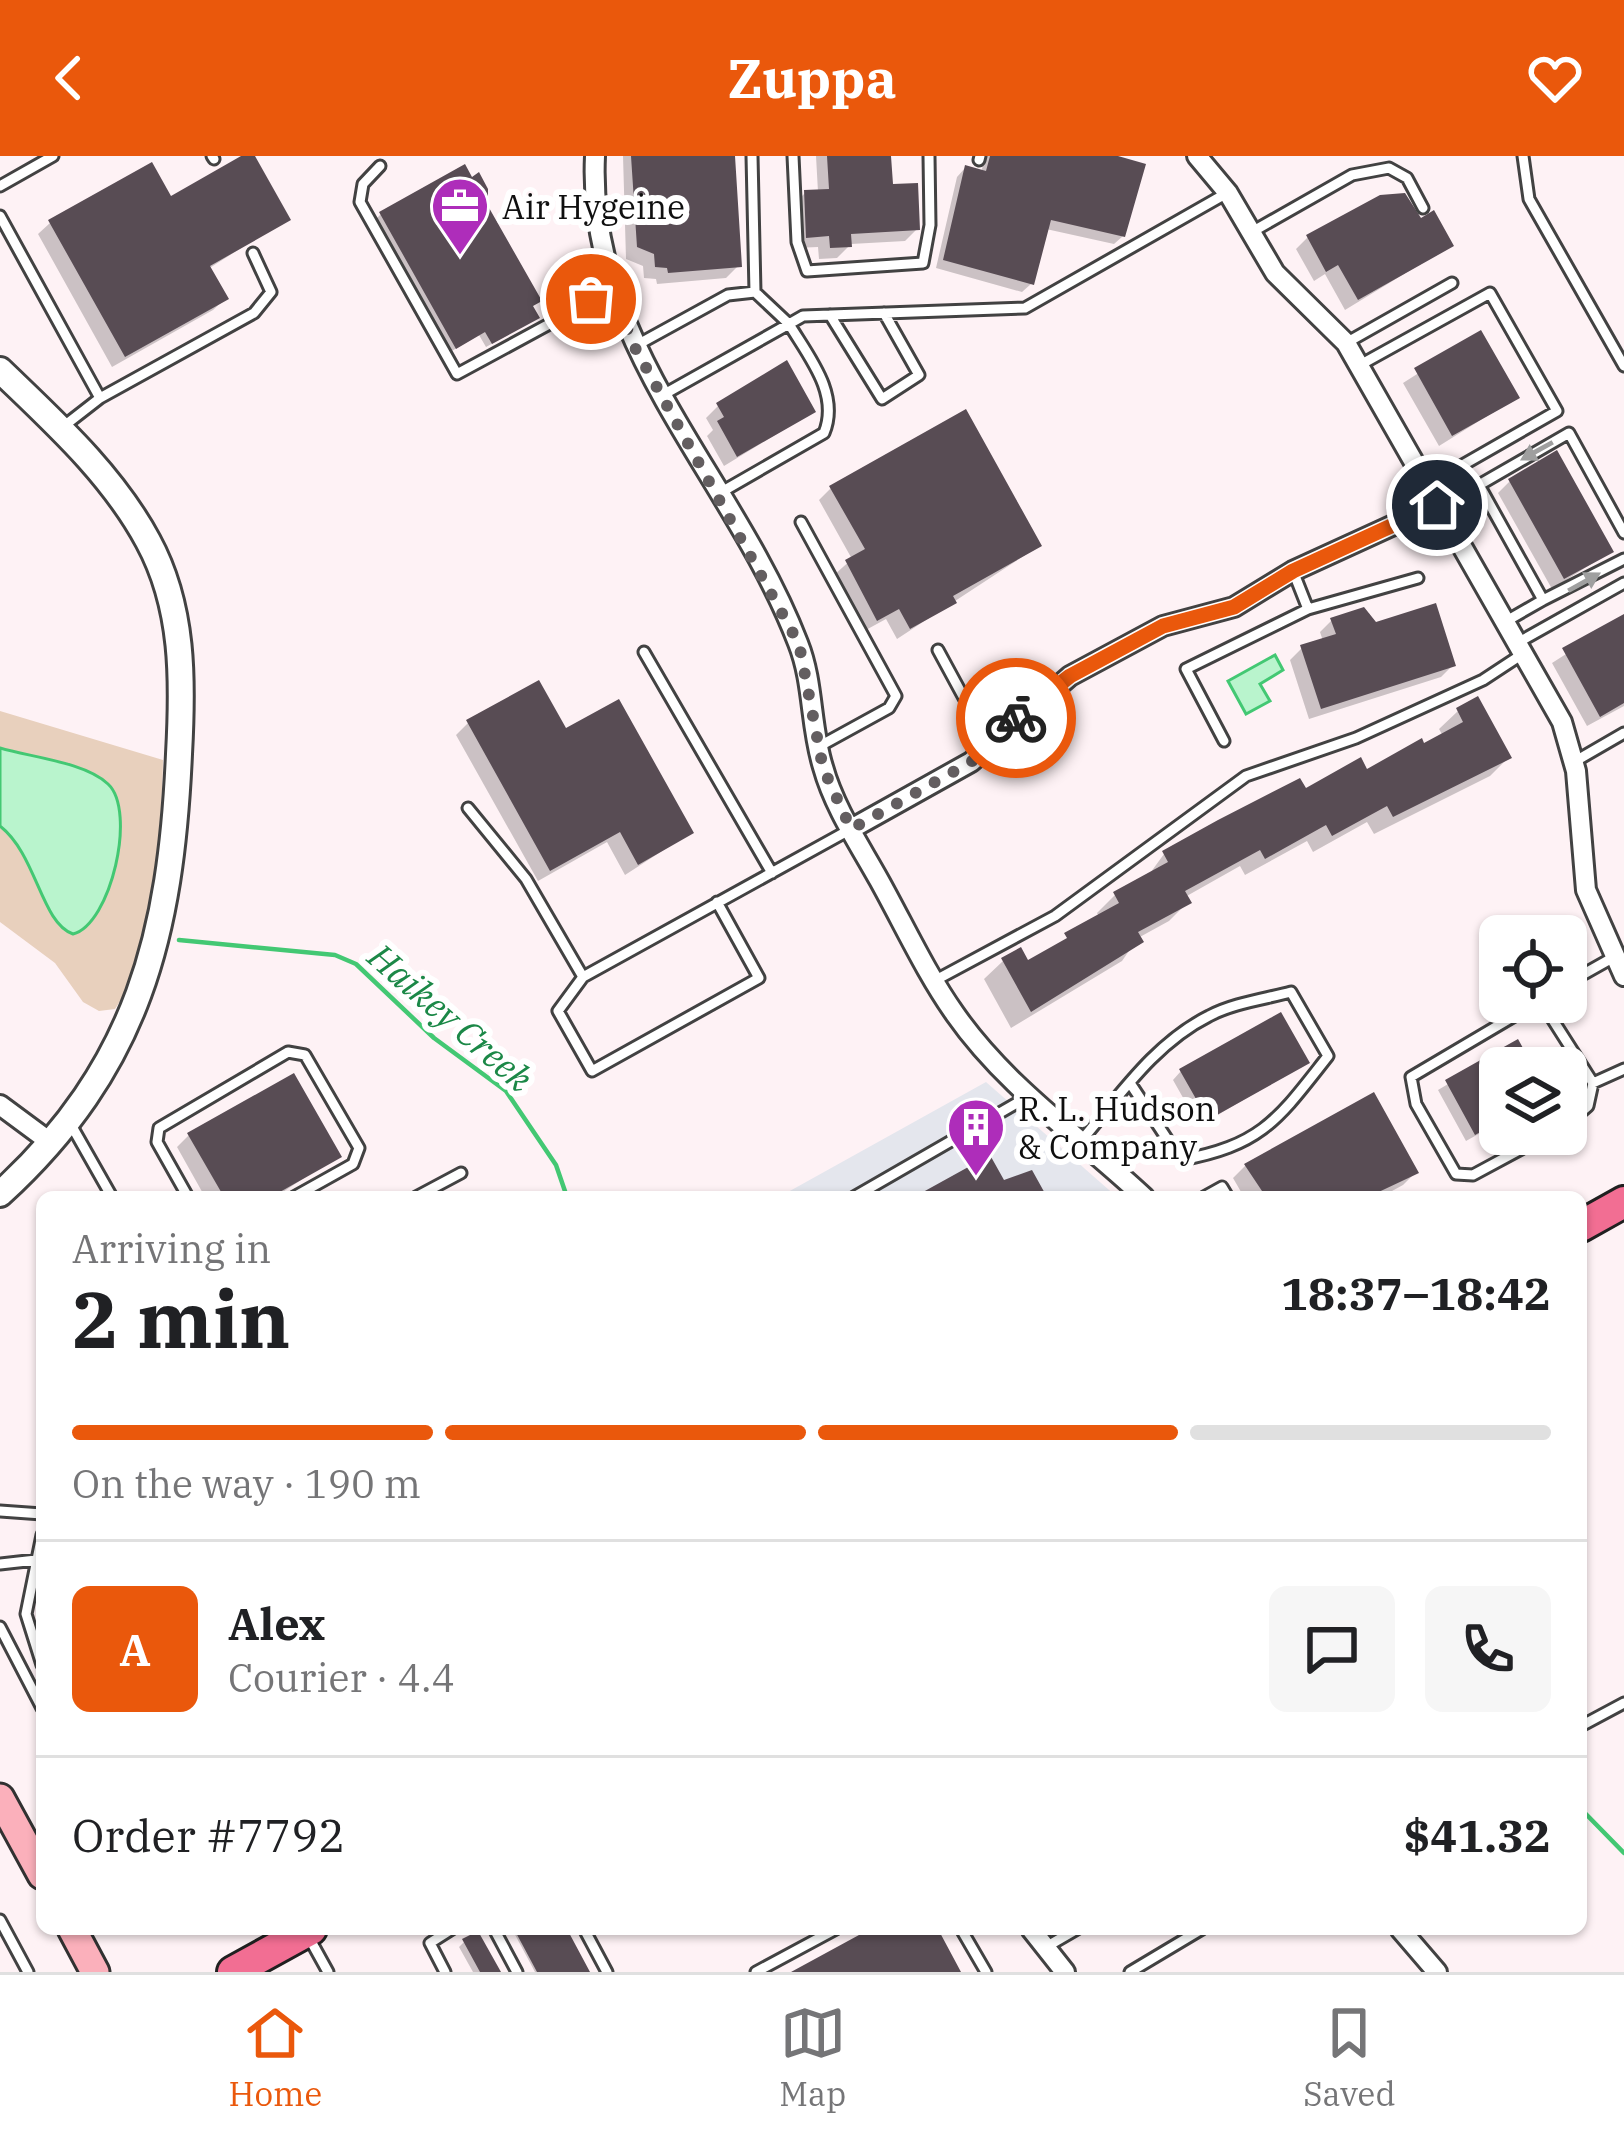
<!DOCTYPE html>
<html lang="en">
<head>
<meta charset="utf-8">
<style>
	:root { --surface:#fff; --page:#f6f6f6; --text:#202124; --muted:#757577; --line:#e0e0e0; --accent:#ea580c }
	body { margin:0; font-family:"IBM Plex Serif",serif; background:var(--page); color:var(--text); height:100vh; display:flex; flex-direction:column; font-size:45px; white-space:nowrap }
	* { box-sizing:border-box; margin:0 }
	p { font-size:39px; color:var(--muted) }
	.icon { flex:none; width:66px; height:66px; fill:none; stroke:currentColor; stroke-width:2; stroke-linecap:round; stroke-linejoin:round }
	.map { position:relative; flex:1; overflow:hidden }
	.drawer { position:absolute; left:36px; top:1035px; width:1551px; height:744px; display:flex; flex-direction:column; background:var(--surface); border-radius:18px; box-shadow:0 3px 9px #0004 }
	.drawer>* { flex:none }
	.controls { position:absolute; left:1479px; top:759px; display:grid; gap:24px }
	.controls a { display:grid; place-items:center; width:108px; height:108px; border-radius:18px; background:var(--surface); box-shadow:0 3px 9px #0004; font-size:60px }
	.pin { position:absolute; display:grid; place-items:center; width:102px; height:102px; color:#fff; margin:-51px; border:6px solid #fff; border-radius:50%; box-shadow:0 3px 12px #0007 }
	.courier { position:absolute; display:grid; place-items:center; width:120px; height:120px; margin:-60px; border:9px solid #ea580c; border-radius:50%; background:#fff; color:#222; box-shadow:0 3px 15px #0007 }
	.head em { font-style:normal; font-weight:700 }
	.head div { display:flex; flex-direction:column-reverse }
	.head { display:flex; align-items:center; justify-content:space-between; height:204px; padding:0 36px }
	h1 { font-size:78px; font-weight:700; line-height:90px }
	.bar { display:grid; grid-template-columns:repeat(4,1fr); gap:18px 12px; align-content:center; height:144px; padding:0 36px }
	.bar i { height:15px; border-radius:9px; background:var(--line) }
	.bar .on { background:var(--accent) }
	.bar p { grid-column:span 4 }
	.line { display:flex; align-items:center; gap:30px; padding:0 36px; border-top:3px solid var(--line) }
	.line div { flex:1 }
	.round { display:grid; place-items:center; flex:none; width:126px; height:126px; border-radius:18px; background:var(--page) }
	header { display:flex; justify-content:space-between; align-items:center; height:156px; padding:0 36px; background:var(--accent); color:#fff; font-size:54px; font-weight:700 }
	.tabs { display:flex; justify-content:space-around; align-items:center; height:168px; border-top:3px solid var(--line); background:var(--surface); font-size:33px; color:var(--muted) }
	.tabs a { display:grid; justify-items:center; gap:6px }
	.tabs .on { color:var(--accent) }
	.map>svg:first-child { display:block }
</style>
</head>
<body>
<header><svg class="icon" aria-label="back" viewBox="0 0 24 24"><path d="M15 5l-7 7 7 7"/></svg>Zuppa<svg class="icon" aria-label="heart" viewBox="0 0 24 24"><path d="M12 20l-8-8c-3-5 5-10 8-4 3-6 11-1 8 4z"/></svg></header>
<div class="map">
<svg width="1624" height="1816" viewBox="0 0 1624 1816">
	<rect width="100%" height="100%" fill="#fef2f5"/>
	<!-- industrial -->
	<path fill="#e4e6ed" d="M986 926 1117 1041H779Z"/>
	<!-- green -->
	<path fill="#e8d0bd" d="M0 555 163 604C162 667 153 802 115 853L99 855 83 846 55 807 0 766Z"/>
	<!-- water -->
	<path fill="#b9f4cd" stroke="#43c873" stroke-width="3" d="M1275 499 1283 514 1260 528 1270 545 1246 558 1228 525Z
		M0 592C30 601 85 606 108 628 137 655 111 768 73 778 41 767 37 699 0 670Z"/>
	<!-- shadow -->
	<path fill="#0003" d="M252 0 287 63 208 113 225 143 213 154 112 211 38 78 50 67 169 44Z
		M623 0H732L738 110 726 122 657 128 656 123 644 122 643 110 626 103Z
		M816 0H888L890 32 917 73 905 85 851 88 837 102 819 103 818 91 795 92 793 49 805 37 818 36Z
		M986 0H1118L1123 80 1114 88 1046 73 1031 128 1022 136 936 112 957 21 965 12 981 16Z
		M485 51 533 150 531 166 486 191 479 179 450 196 376 63 381 58Z
		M1420 64 1450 90 1345 154 1325 118 1314 125 1296 93 1308 81Z
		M1480 178 1516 242 1439 290 1403 227Z
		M718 250 813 256 724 310 707 280 713 274 706 262Z
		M1510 325 1610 396 1552 433 1498 337Z
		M831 332 1039 390 897 483 886 463 864 475 834 419 852 403 819 344Z
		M1369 457 1374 470 1453 509 1441 521 1309 563 1290 504 1302 492 1323 485 1320 476 1332 464Z
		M1624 461V550L1587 570 1552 507Z
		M1458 555 1509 601 1490 620 1374 678 1367 666 1313 696 1307 685 1245 719 1240 710 1185 741 1188 746 1169 765 1138 782 1122 805 1011 872 984 823 1003 805 1027 808 1051 795 1099 761 1097 757 1115 739 1148 720 1164 698 1423 591 1443 580 1439 573Z
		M468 567 565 576 690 677 625 719 607 686 538 725 456 579Z
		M1517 887 1530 912H1500V966L1466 985 1438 934Z
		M1306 907 1199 970 1173 924 1181 915Z
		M1373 940 1415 1017 1403 1029 1381 1041H1244L1233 1022 1245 1010Z
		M189 979 338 1000 275 1041H205L177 991Z
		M512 1773H564L587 1816H535Z
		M464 1786 497 1816H473L459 1791Z"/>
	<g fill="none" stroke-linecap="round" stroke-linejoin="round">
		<!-- stream -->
		<path stroke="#43c873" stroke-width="4.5" d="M179 784 335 799 356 808 434 882 506 935 556 1009 567 1041
			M1581 1653 1624 1697"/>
	</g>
	<!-- building -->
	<path fill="#584c54" d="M241 0H255L291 64 210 110 229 143 125 201 48 64 152 6 171 40Z
		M631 0H735L742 111 668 117 667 112 655 111 654 98 637 91Z
		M827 0H891L893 28 918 27 920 74 851 78 852 91 830 92 829 80 806 82 804 34 829 33Z
		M990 0H1118L1146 8 1125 81 1051 64 1034 129 943 104 965 9 986 15Z
		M465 8 472 21 479 16 488 33V50L542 145 533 150 540 162 492 188 485 176 456 193 379 56Z
		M1405 37 1421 62 1434 54 1454 90 1358 144 1338 109 1326 116 1306 79 1380 39Z
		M1481 174 1520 242 1452 280 1414 212Z
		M787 204 816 256 737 301 717 265 724 261 716 247Z
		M966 253 1042 390 953 440 957 447 910 473 899 453 877 465 845 404 865 393 829 330Z
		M1557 294 1614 396 1564 423 1508 323Z
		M1436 447 1456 510 1321 553 1300 489 1336 478 1330 462 1364 451 1376 466Z
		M1624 458V547L1600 561 1562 492Z
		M539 524 566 572 619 543 694 677 638 709 620 676 550 715 466 564Z
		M1478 540 1512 602 1393 661 1387 650 1332 680 1326 669 1265 703 1260 694 1185 735 1192 747 1138 776 1144 786 1031 856 1001 802 1021 791 1028 804 1067 782 1064 777 1119 747 1113 736 1168 706 1162 695 1218 664 1300 622 1306 632 1361 601 1367 613 1422 582 1424 587 1463 566 1456 552Z
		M1281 856 1310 907 1208 964 1179 913Z
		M1518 883 1534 912H1500V965L1475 979 1445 924Z
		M294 917 342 1001 271 1041H224L187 977Z
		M1374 936 1419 1017 1368 1041H1266L1244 1008Z
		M990 999 1004 1024 1032 1014 1047 1041H914Z
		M514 1773H567L590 1816H537Z
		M870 1773H938L961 1816H791Z
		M478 1775 501 1816H480L462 1783Z"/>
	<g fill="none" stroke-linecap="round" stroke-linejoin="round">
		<!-- service casing -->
		<g stroke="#424242" stroke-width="15">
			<path id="service" d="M212 0 214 3
				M752 0 755 136 789 168 803 160 1025 152 1227 37
				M793 0 797 86 807 115 923 107 930 69 929 0
				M1523 0 1529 43 1624 210
				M979 4 980 0
				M380 10 363 28 360 46 457 218 612 134
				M0 30 53 0
				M0 60 100 242
				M1250 77 1352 19 1389 12 1407 22 1423 52
				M830 159 882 243 919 219 884 157
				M1346 187 1452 127
				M637 189 728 139 755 136
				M1360 209 1490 137 1557 255 1426 330
				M661 240 789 168C809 201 840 238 824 277L718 338
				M64 270 100 242 254 157 271 136 253 97
				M1479 329 1569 277 1624 377
				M1440 348 1479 329 1543 444 1503 467
				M801 366 896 540 889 552 818 591
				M1293 415 1308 453
				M1543 444 1624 403
				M1519 486 1624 427
				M938 494 990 590
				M644 496 772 717
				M1224 585 1186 513 1308 453 1418 422
				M1574 606 1624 577
				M468 652 526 723 583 821 851 673
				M583 821 558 855 592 915 759 822 717 746
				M934 825 1055 760 1246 620 1356 582 1483 524 1521 499
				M1566 828 1614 801
				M1544 850 1593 927 1624 913
				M1544 851 1516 859 1411 921 1416 948 1456 1018 1473 1019 1549 978
				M70 967 112 1041
				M1566 969 1588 950 1593 927
				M1081 985C1120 939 1155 887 1209 860 1233 847 1265 843 1291 836L1328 900C1279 962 1263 989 1181 1004L1130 927
				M188 1041 157 986 159 972 288 896 305 899 359 992 353 1008 294 1041
				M416 1041 461 1017
				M854 1041 1029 940
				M1204 1041 1222 1031 1228 1041
				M0 1355 42 1358
				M42 1379 26 1458 42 1509
				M0 1408 36 1404
				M0 1471 42 1552
				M1581 1570 1624 1547
				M0 1764 28 1816
				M494 1773 517 1816
				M584 1773 607 1816
				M961 1773 986 1816
				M307 1778 328 1816
				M1046 1791 1077 1773
				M445 1816 430 1787 452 1773
				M756 1816 836 1773
				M1130 1816 1202 1773"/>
		</g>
		<!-- minor casing -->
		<g stroke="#424242" stroke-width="24">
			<path id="minor" d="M595 0C586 190 734 320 798 487 814 527 810 570 823 611 834 651 859 688 879 724 904 769 926 817 955 858 1006 931 1080 981 1144 1041
				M1197 0 1228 37 1275 117 1346 187 1562 566 1576 615 1586 734 1624 820
				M851 673 971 606 1070 520 1163 470 1234 451 1293 415 1437 349
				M0 949 50 986
				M1031 1773 1065 1816
				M1400 1773 1437 1816"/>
		</g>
		<!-- tertiary casing -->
		<g stroke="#424242" stroke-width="30">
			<path id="tertiary" d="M0 214C54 266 112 318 148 385 184 451 183 525 179 598 171 778 139 911 0 1038"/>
		</g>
		<!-- secondary casing -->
		<g stroke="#313131" stroke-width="33">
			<path id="secondary" d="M0 1642 42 1719
				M72 1773 95 1816"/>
		</g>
		<!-- primary casing -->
		<g stroke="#202020" stroke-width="36">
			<path id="primary" d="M1581 1070 1624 1046
				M233 1816 311 1773"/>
		</g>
		<!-- service -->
		<use href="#service" stroke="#fff" stroke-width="9"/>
		<!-- minor -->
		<use href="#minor" stroke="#fff" stroke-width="18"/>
		<!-- tertiary -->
		<use href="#tertiary" stroke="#fff" stroke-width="24"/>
		<!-- secondary -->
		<use href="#secondary" stroke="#fbb0bb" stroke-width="27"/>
		<!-- primary -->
		<use href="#primary" stroke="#f26e93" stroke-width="30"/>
	</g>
	<!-- one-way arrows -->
	<defs><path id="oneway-solid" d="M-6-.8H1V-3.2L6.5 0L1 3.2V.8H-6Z" transform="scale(3)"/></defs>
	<g fill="#9f9f9f">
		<use href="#oneway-solid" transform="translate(1537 295) rotate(151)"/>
		<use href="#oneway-solid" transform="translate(1584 426) rotate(-29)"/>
	</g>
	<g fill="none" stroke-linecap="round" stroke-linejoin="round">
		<!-- done -->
		<path stroke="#635e60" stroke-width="12" stroke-dasharray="0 21.6" d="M591 143 612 134 634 190 799 488 823 612 851 673 971 606 1016 562"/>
		<!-- route -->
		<path stroke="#ea580c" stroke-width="15" d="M1016 562 1070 520 1163 470 1234 451 1293 415 1437 349"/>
	</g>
	<!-- icons -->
	<defs>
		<g id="office-pin" transform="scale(3)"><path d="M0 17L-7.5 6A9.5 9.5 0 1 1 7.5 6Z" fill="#ae2dba" stroke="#fff"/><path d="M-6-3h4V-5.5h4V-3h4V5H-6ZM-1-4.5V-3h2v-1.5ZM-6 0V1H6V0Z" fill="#fff"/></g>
		<g id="building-pin" transform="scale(3)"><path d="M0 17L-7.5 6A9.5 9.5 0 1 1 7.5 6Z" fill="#ae2dba" stroke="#fff"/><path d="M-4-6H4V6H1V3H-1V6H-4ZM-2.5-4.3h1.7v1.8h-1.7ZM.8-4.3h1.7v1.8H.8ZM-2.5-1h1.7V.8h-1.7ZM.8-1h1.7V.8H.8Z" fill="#fff"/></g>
	</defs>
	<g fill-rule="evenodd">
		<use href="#office-pin" x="460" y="50"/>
		<use href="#building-pin" x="976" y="971"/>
	</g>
	<g text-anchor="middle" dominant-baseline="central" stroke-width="12" stroke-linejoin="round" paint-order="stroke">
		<!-- poi labels -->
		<g font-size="33" fill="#0f0f0f" stroke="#fff" text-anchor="start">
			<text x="502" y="50">Air Hygeine</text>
			<text x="1018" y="952">R. L. Hudson<tspan x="1018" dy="38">&amp; Company</tspan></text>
		</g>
		<!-- water labels -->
		<g font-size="36" font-style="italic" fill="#1b8847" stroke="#fff">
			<text transform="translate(451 861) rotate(41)">Haikey Creek</text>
		</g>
	</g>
</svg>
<div class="controls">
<a><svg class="icon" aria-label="locate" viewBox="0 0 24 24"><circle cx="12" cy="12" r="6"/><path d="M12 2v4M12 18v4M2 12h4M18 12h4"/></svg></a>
<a><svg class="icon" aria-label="layers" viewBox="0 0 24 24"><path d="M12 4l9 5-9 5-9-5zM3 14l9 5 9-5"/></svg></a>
</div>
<div class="pin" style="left:591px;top:143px;background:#ea580c"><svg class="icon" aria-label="bag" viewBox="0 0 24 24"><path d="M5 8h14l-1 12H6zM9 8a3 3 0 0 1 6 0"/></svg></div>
<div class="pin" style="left:1437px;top:349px;background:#1f2937"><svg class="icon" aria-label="home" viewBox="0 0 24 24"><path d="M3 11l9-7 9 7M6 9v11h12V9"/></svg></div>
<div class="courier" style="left:1016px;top:562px"><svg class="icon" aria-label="bike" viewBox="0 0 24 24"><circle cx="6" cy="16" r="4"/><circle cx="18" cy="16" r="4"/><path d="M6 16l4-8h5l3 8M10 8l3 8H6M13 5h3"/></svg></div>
<section class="drawer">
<div class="head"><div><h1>2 min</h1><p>Arriving in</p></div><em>18:37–18:42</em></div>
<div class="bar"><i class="on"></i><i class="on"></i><i class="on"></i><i></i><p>On the way · 190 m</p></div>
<div class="line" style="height:216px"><b class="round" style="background:var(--accent);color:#fff">A</b><div><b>Alex</b><p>Courier · 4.4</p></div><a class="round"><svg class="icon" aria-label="chat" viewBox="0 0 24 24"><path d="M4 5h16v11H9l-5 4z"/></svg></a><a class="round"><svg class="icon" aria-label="phone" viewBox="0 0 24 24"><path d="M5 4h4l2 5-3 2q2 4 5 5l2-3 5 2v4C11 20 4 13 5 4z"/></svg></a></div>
<div class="line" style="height:156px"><div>Order #7792</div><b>$41.32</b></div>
</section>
</div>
<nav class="tabs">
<a class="on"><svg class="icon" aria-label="home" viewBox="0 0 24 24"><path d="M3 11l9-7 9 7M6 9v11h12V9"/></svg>Home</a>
<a><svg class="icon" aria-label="map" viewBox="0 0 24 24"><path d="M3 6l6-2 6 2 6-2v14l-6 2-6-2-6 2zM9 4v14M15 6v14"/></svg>Map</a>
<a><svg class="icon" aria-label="saved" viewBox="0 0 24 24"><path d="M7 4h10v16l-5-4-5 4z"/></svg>Saved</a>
</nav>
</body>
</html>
